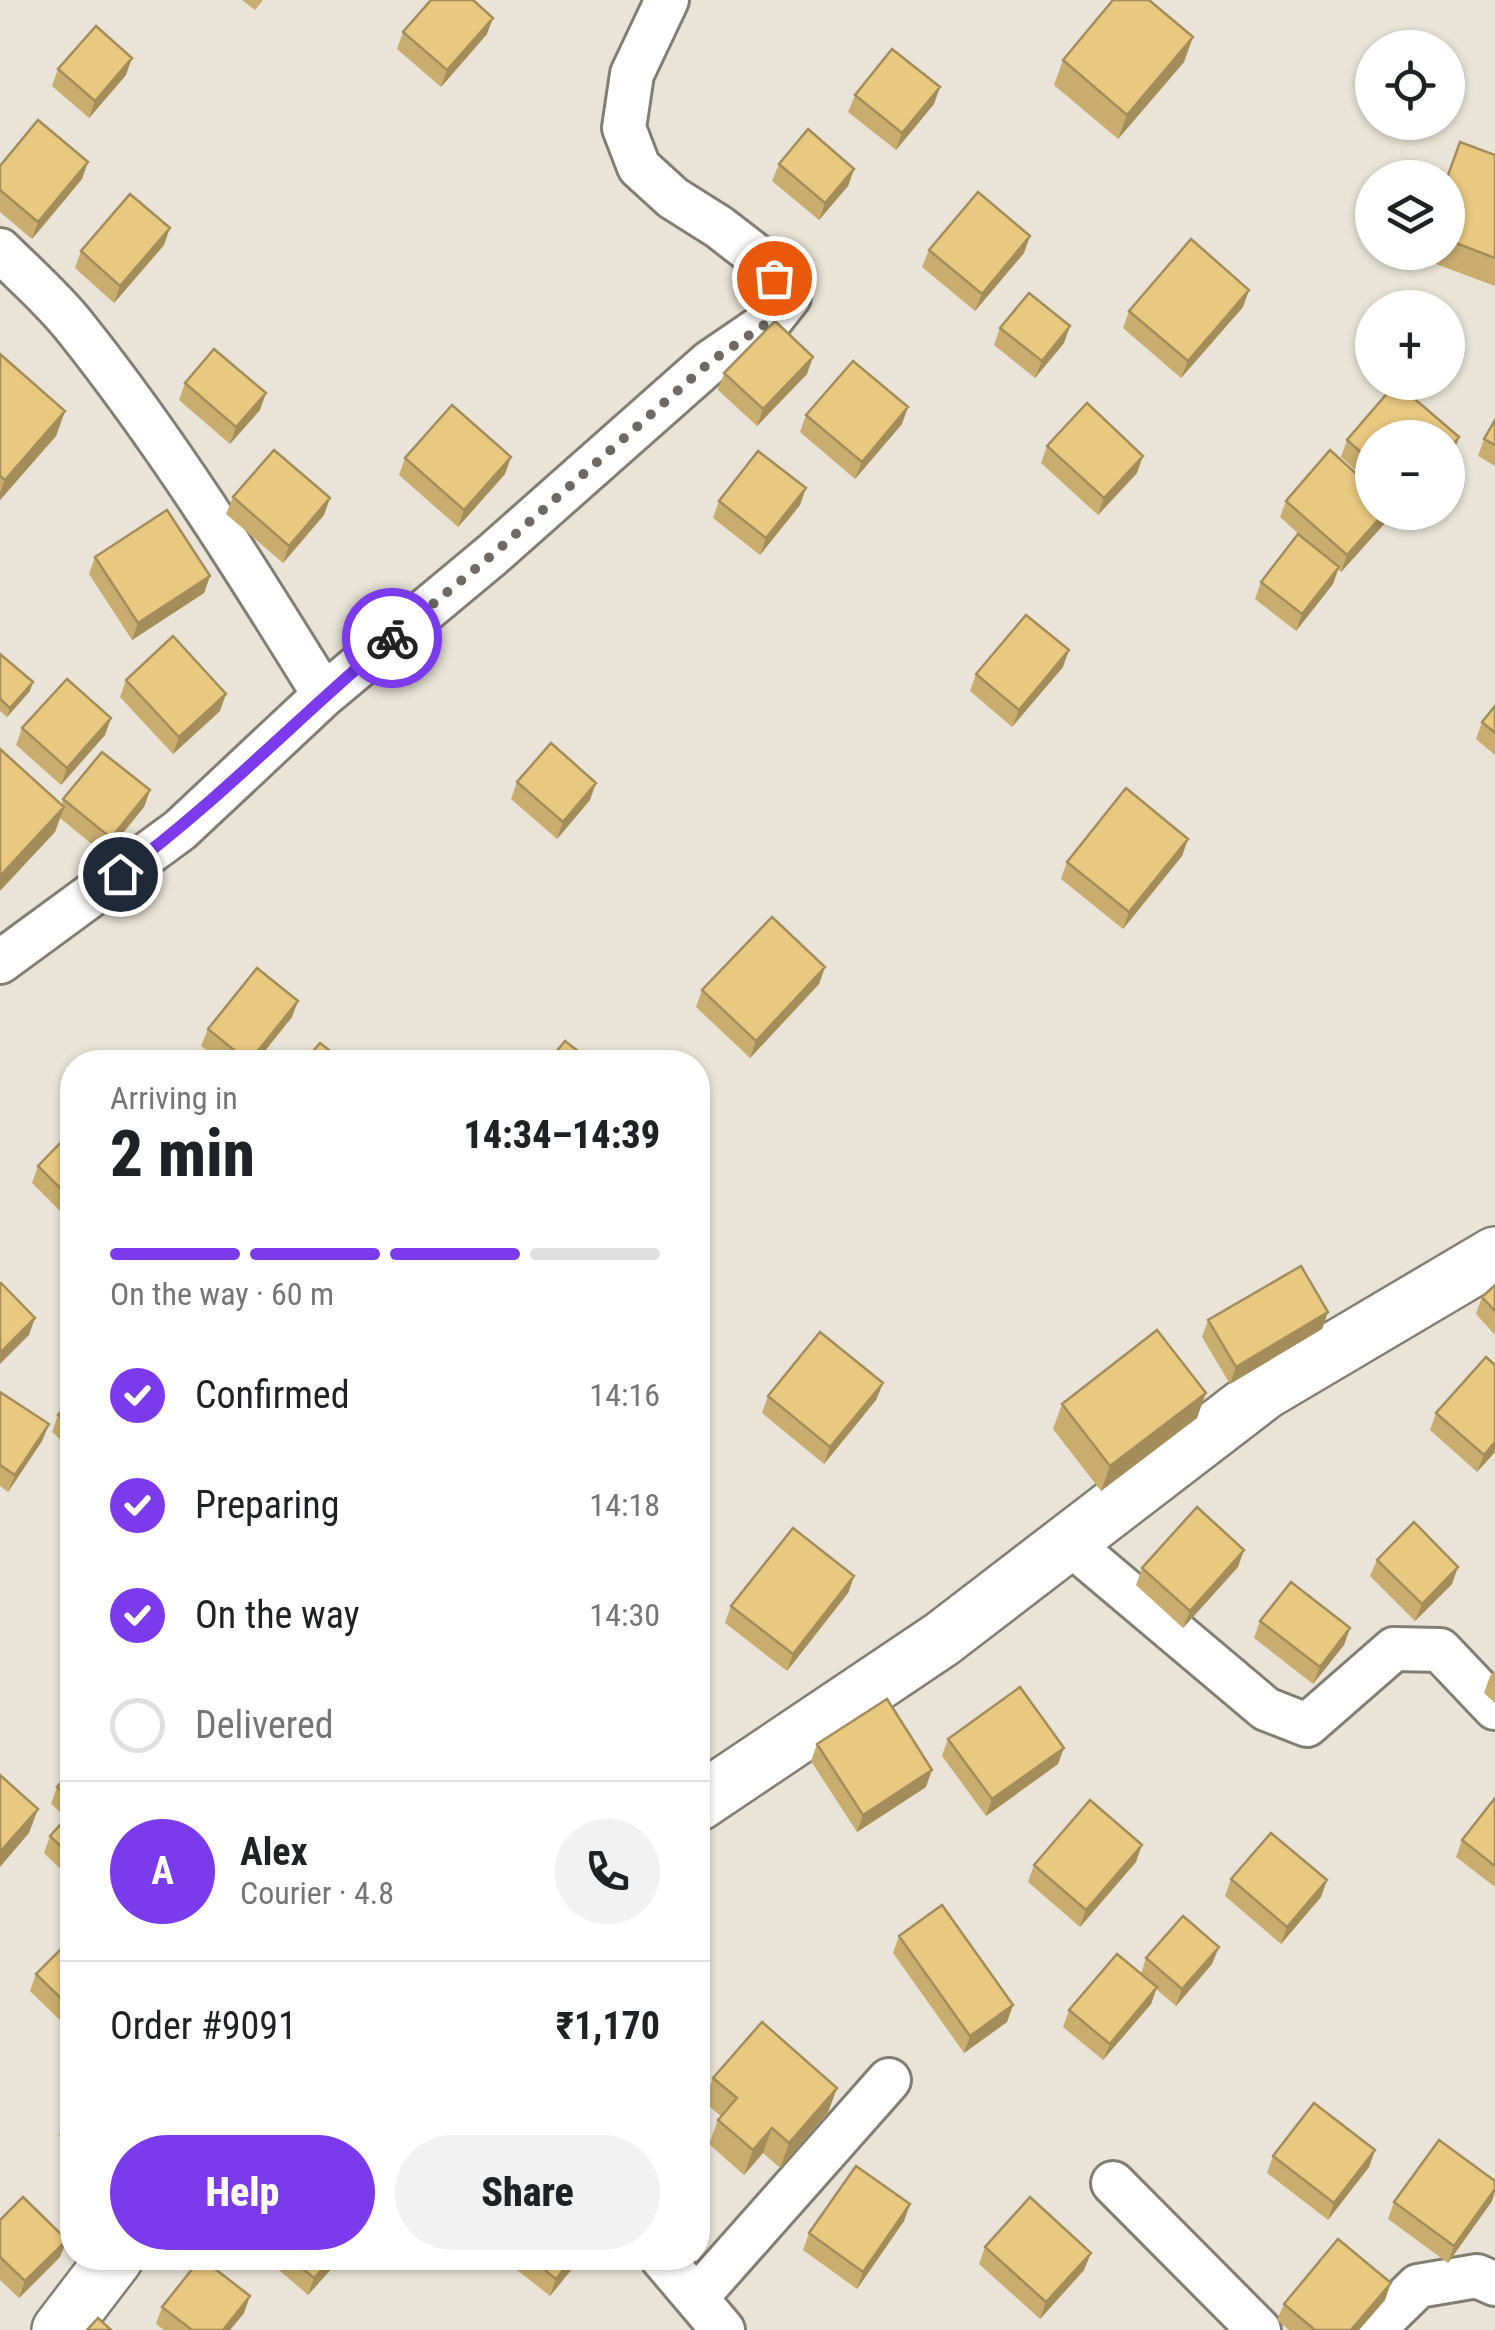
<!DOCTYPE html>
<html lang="en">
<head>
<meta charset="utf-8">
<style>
	:root { --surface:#fff; --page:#f2f2f2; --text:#202124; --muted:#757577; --line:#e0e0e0; --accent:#7c3aed }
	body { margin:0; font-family:"Roboto Condensed",sans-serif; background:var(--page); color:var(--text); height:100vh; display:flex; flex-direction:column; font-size:38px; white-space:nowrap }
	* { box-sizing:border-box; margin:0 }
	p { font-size:32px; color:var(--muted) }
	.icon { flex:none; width:55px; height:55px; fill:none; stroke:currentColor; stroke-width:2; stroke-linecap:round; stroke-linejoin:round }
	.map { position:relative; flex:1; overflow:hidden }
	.drawer { position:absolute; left:60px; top:1050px; width:650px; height:1220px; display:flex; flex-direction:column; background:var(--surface); border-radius:40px; box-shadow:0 2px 8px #0004 }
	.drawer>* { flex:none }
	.buttons { position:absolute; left:1355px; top:30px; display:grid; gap:20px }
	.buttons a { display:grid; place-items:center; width:110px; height:110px; border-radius:50%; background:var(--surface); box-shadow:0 2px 8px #0004; font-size:50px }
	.pin { position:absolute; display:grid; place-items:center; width:85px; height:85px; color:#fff; margin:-42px; border:5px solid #fff; border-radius:50%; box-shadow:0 2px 10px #0007 }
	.courier { position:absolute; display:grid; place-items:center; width:100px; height:100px; margin:-50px; border:8px solid #7c3aed; border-radius:50%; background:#fff; color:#222; box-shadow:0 2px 12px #0007 }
	.head em { font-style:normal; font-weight:800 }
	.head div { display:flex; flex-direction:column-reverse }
	.head { display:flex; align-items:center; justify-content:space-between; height:170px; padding:0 50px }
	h1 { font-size:65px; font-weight:800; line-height:75px }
	.bar { display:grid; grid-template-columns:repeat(4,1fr); gap:15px 10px; align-content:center; height:120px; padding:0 50px }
	.bar i { height:12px; border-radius:8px; background:var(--line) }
	.bar .current { background:var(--accent) }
	.bar p { grid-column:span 4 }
	.line { display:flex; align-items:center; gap:25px; padding:0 50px; border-top:2px solid var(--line) }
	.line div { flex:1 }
	.round { display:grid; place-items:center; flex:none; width:105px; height:105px; border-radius:52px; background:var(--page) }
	ol { padding:0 50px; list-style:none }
	li { display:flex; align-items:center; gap:30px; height:110px }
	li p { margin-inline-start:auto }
	li .icon { padding:10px; border-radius:50%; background:var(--accent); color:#fff; stroke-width:4 }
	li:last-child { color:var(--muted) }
	li i { width:55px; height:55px; border:5px solid var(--line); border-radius:50% }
	.cta { display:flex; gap:20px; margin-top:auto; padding:20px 50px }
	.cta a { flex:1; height:115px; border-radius:60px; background:var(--accent); color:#fff; font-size:40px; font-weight:800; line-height:115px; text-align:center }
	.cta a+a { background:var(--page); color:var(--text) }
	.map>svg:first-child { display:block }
</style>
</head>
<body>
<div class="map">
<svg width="1495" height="2330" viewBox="0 0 1495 2330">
	<rect width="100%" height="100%" fill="#e9e4d7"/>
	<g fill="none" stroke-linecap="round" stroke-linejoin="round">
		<!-- street casing -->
		<g stroke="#837e73" stroke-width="48">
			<path id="street" d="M0 250C25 275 53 299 75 327 167 442 246 569 324 695
				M0 962 180 830 324 695 492 555 710 362 770 321 789 297 759 258 719 227 673 198 639 167 624 128 632 74 667 0
				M1068 1542 1266 1709 1307 1725 1394 1649 1440 1650 1495 1708
				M1113 2183 1259 2330
				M662 2258 723 2330
				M696 2298 889 2080
				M1373 2330 1418 2286 1477 2276 1495 2284"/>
		</g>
		<!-- secondary casing -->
		<g stroke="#837e73" stroke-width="60">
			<path id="secondary" d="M698 1803 942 1639 1265 1391 1495 1255
				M60 2330 115 2258"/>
		</g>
		<!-- street -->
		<use href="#street" stroke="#fff" stroke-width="42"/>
		<!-- secondary -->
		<use href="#secondary" stroke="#fff" stroke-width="55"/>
	</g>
	<!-- wall -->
	<path fill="#c8ad6e" d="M242 0H263L255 10Z
		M403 32 487 34 441 87 397 49Z
		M1063 60 1184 62 1118 139 1054 85Z
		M58 69 126 75 89 118 52 86Z
		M855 95 934 104 896 150 848 112Z
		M1495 155V286L1417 257 1419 252H1448V178Z
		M779 164 854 169 848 186 819 220 772 181Z
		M0 166 82 179 32 239 0 212Z
		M164 245 114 303 75 268 81 251Z
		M929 250 1024 253 975 311 922 267Z
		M1243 307 1181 378 1123 328 1129 311Z
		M1000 328 1064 343 1035 378 994 345Z
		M0 354 65 411 56 436 0 500Z
		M724 373 807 374 757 426 718 390Z
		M185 383 260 410 230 444 179 400Z
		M1396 383 1459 437 1453 454 1448 460V438H1372V485L1341 457 1347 440Z
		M806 415 902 424 855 479 800 432Z
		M1495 420V466L1478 456 1484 439Z
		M1047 446 1137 473 1098 515 1041 463Z
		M511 457 505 474 458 527 399 475 405 458Z
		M233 497 324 515 283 563 226 514Z
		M719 501 800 505 760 555 713 518Z
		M1286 501 1372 512H1389L1386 522 1341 572 1338 569 1333 584 1296 631 1255 599 1261 582 1300 535 1280 517Z
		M95 557 210 576 204 593 132 640 89 574Z
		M0 654 30 691 7 717 0 711Z
		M1063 667 1012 727 970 691 976 674Z
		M126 680 220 711 173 754 120 697Z
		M1495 706V755L1476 739 1482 722Z
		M111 718 105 735 61 785 16 745 22 728Z
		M517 782 590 800 557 839 511 799Z
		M150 790 144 807 105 855 60 818 55 832 63 799Z
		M1188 839 1182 856 1123 929 1061 879 1067 862Z
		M825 967 819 984 750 1058 696 1007 702 990Z
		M292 1017 256 1062H223L201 1046 208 1029Z
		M72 1131V1223L32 1183 38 1166Z
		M1495 1285V1335L1476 1314 1482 1297Z
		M1328 1312 1322 1329 1230 1384 1202 1337 1208 1320Z
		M883 1383 876 1400 824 1464 762 1413 768 1396Z
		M0 1392 49 1424 42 1441 8 1492 0 1486Z
		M72 1399V1450L52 1432 58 1415Z
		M1062 1404 1197 1418 1101 1491 1053 1429Z
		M1436 1413 1495 1452 1477 1472 1430 1430Z
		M72 1546V1572L64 1565Z
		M1377 1560 1452 1584 1415 1621 1370 1576Z
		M1238 1567 1183 1628 1136 1585 1142 1568Z
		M854 1576 848 1593 787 1671 725 1623 731 1606Z
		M1260 1621 1350 1628 1344 1645 1313 1684 1254 1638Z
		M1495 1671V1703L1484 1693 1490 1676Z
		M948 1739 1058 1764 986 1816 942 1756Z
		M817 1744 926 1787 857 1832 811 1761Z
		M72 1771V1871L68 1876 44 1853 50 1836 67 1818 51 1804 57 1787Z
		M1495 1798V1887L1456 1857 1462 1840Z
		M1136 1862 1080 1927 1028 1882 1034 1865Z
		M1231 1879 1327 1880 1321 1897 1281 1944 1225 1896Z
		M899 1936 1013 2005 1007 2022 964 2053 893 1953Z
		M72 1938V2032L30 1991 36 1974Z
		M1146 1958 1212 1964 1176 2006 1156 1989 1151 2004 1103 2060 1063 2027 1069 2010 1141 1974Z
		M713 2078 837 2088 828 2112 780 2168 763 2153 744 2175 709 2144 718 2120 721 2116 704 2102Z
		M72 2109V2147L59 2135 65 2118Z
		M1375 2150 1369 2167 1328 2220 1267 2173 1273 2156Z
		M1495 2181V2193L1492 2201 1448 2263 1388 2219 1394 2202Z
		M910 2204 904 2221 857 2289 803 2250 809 2233Z
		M0 2220 60 2257 19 2298 0 2280Z
		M985 2247 1084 2270 1040 2319 979 2264Z
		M265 2258H341L308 2295Z
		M502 2258H581L550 2296Z
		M1385 2300 1359 2330H1289L1277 2320 1284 2304Z
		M162 2307 244 2313 230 2330H164L156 2324Z"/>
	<!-- shaded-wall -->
	<path fill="#a38d5a" d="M493 18 487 34 441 87 447 70Z
		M1193 37 1184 62 1118 139 1127 115Z
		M132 58 126 75 89 118 95 101Z
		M940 87 934 104 896 150 902 133Z
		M88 162 82 179 32 239 38 222Z
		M854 169 848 186 819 220 825 203Z
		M170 228 164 245 114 303 120 286Z
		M1030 236 1024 253 975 311 982 294Z
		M1249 290 1243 307 1181 378 1188 361Z
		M1070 326 1064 343 1035 378 1042 361Z
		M813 357 807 374 757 426 763 409Z
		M266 393 260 410 230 444 236 427Z
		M908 407 902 424 855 479 862 462Z
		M65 411 56 436 0 500V493L5 480Z
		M1459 437 1453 454 1448 460V451Z
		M1143 456 1137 473 1098 515 1104 498Z
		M511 457 505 474 458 527 464 510Z
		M806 488 800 505 760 555 766 538Z
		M330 498 324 515 283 563 289 546Z
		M1385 512H1389L1386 522 1341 572 1347 555Z
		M1339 567 1333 584 1296 631 1302 614Z
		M210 576 204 593 132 640 138 623Z
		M1069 650 1063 667 1012 727 1019 710Z
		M33 682 30 691 7 717 10 708Z
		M226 694 220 711 173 754 179 737Z
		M111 718 105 735 61 785 67 768Z
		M596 783 590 800 557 839 563 822Z
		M150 790 144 807 105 855 111 838Z
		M64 807 55 832 0 891V876Z
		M1188 839 1182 856 1123 929 1129 912Z
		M825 967 819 984 750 1058 756 1041Z
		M298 1001 292 1017 256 1062H249Z
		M1328 1312 1322 1329 1230 1384 1236 1367Z
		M35 1318 29 1335 0 1364V1353Z
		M883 1383 876 1400 824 1464 830 1447Z
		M1206 1393 1197 1418 1101 1491 1110 1466Z
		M49 1424 42 1441 8 1492 15 1475Z
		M1495 1442V1452L1477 1472 1484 1455Z
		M1244 1550 1238 1567 1183 1628 1190 1611Z
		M1458 1567 1452 1584 1415 1621 1422 1604Z
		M854 1576 848 1593 787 1671 793 1654Z
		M1350 1628 1344 1645 1313 1684 1320 1667Z
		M1064 1748 1058 1764 986 1816 992 1799Z
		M932 1770 926 1787 857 1832 863 1815Z
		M38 1809 29 1833 0 1867V1852Z
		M1142 1845 1136 1862 1080 1927 1086 1910Z
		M1327 1880 1321 1897 1281 1944 1287 1927Z
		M1219 1947 1212 1964 1176 2006 1182 1989Z
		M1157 1987 1151 2004 1103 2060 1110 2044Z
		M1013 2005 1007 2022 964 2053 970 2036Z
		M837 2088 828 2112 780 2168 789 2143Z
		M772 2128 763 2153 744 2175 753 2150Z
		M1375 2150 1369 2167 1328 2220 1334 2203Z
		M1495 2189 1492 2201 1448 2263 1454 2246Z
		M910 2204 904 2221 857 2289 863 2272Z
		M67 2240 60 2257 19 2298 25 2281Z
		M1091 2253 1084 2270 1040 2319 1046 2302Z
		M333 2258H341L308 2295 314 2278Z
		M573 2258H581L550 2296 556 2279Z
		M1391 2283 1385 2300 1359 2330H1351Z
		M250 2296 244 2313 230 2330H223Z"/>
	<!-- building -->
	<path fill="#e9c980" stroke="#a38d5a" stroke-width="2.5" d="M431 0H473L493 18 447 70 403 32Z
		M1113 0H1149L1193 37 1127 115 1063 60Z
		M96 26 132 58 95 101 58 69Z
		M892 49 940 87 902 133 855 95Z
		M38 120 88 162 38 222 0 190V166Z
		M808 129 854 169 825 203 779 164Z
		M1460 142 1495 155V258L1448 240 1447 178Z
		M978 192 1030 236 982 294 929 250Z
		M130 194 170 228 120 286 81 251Z
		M1191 239 1249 290 1188 361 1129 311Z
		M1029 293 1070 326 1042 361 1000 328Z
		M775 321 813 357 763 409 724 373Z
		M214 349 266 393 236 427 185 383Z
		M0 354 65 411 5 480 0 476Z
		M853 361 908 407 862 462 806 415Z
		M1396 383 1459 437 1448 451V438H1372V462L1347 440Z
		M1087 403 1143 456 1104 498 1047 446Z
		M452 405 511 457 464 510 405 458Z
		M1495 420V445L1484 439Z
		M274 450 330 498 289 546 233 497Z
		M1330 450 1372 488V512H1385L1347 555 1286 501Z
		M758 451 806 488 766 538 719 501Z
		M167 510 210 576 138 623 95 557Z
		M1298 534 1339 567 1302 614 1261 582Z
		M1026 615 1069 650 1019 710 976 674Z
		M173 636 226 694 179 737 126 680Z
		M0 654 33 682 10 708 0 699Z
		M67 679 111 718 67 768 22 728Z
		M1495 706V733L1482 722Z
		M551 743 596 783 563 822 517 782Z
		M0 749 64 807 0 876Z
		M102 752 150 790 111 838 63 799Z
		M1126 788 1188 839 1129 912 1067 862Z
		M772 917 825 967 756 1041 702 990Z
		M257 968 298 1001 249 1062 208 1029Z
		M565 1041 592 1062H548Z
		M320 1043 344 1062H304Z
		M72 1131V1200L38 1166Z
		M1301 1266 1328 1312 1236 1367 1208 1320Z
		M1 1283 35 1318 0 1353V1284Z
		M1495 1285V1311L1482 1297Z
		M1157 1330 1206 1393 1110 1466 1062 1404Z
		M820 1332 883 1383 830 1447 768 1396Z
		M1486 1357 1495 1365V1442L1484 1455 1436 1413Z
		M0 1392 49 1424 15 1475 0 1465Z
		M72 1399V1428L58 1415Z
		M1197 1507 1244 1550 1190 1611 1142 1568Z
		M1414 1522 1458 1567 1422 1604 1377 1560Z
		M793 1528 854 1576 793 1654 731 1606Z
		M1291 1582 1350 1628 1320 1667 1260 1621Z
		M1020 1687 1064 1748 992 1799 948 1739Z
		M887 1699 932 1770 863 1815 817 1744Z
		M72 1771V1801L57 1787Z
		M0 1775 38 1809 0 1852Z
		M1495 1798V1866L1462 1840Z
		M1090 1800 1142 1845 1086 1910 1034 1865Z
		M72 1812V1857L50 1836Z
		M1271 1833 1327 1880 1287 1927 1231 1879Z
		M942 1905 1013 2005 970 2036 899 1936Z
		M1183 1916 1219 1947 1182 1989 1146 1958Z
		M72 1938V2009L36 1974Z
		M1117 1954 1157 1987 1110 2044 1069 2010Z
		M762 2022 837 2088 789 2143 772 2128 753 2150 718 2120 737 2098 713 2078Z
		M1314 2103 1375 2150 1334 2203 1273 2156Z
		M72 2109V2125L65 2118Z
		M1439 2140 1495 2181V2189L1454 2246 1394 2202Z
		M856 2166 910 2204 863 2272 809 2233Z
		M23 2197 67 2240 25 2281 0 2257V2220Z
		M1030 2197 1091 2253 1046 2302 985 2247Z
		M1338 2239 1391 2283 1351 2330H1315L1284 2304Z
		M201 2258 250 2296 223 2330H192L162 2307Z
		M290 2258H333L314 2278Z
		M530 2258H573L556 2279Z
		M98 2318 111 2330H87Z"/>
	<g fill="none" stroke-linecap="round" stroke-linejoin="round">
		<!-- done -->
		<path stroke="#6e6a63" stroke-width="10" stroke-dasharray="0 18" d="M392 638 492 555 710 362 770 321 789 297 774 278"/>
		<!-- route -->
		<path stroke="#7c3aed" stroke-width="12" d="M120 874C217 803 300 715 392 638"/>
	</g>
</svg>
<div class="buttons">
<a><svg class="icon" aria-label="locate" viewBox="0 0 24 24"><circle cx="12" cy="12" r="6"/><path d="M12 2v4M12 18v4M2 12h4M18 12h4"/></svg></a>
<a><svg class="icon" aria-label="layers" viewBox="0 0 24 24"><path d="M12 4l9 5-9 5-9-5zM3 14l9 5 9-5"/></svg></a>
<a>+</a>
<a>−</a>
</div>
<div class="pin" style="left:774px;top:278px;background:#ea580c"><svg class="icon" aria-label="bag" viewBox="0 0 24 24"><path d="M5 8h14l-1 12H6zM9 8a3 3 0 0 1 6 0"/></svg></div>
<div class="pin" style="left:120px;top:874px;background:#1f2937"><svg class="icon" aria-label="home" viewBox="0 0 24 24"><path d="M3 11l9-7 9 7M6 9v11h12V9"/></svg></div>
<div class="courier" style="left:392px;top:638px"><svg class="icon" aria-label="bike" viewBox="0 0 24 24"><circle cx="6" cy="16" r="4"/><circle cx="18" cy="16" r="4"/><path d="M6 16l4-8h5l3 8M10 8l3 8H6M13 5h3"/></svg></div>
<section class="drawer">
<div class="head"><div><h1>2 min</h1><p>Arriving in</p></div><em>14:34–14:39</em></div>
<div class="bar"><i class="current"></i><i class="current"></i><i class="current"></i><i></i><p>On the way · 60 m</p></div>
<ol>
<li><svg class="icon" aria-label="check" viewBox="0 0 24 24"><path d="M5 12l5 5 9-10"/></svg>Confirmed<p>14:16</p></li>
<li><svg class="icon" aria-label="check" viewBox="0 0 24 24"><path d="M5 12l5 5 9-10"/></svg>Preparing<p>14:18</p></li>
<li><svg class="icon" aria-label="check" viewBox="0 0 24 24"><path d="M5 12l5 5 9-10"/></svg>On the way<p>14:30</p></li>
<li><i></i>Delivered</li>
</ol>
<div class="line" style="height:180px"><b class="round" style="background:var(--accent);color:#fff">A</b><div><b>Alex</b><p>Courier · 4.8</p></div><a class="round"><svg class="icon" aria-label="phone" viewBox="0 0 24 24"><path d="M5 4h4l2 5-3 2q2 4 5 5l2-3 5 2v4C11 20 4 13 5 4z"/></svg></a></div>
<div class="line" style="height:130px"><div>Order #9091</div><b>₹1,170</b></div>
<div class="cta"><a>Help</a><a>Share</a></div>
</section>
</div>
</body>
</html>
